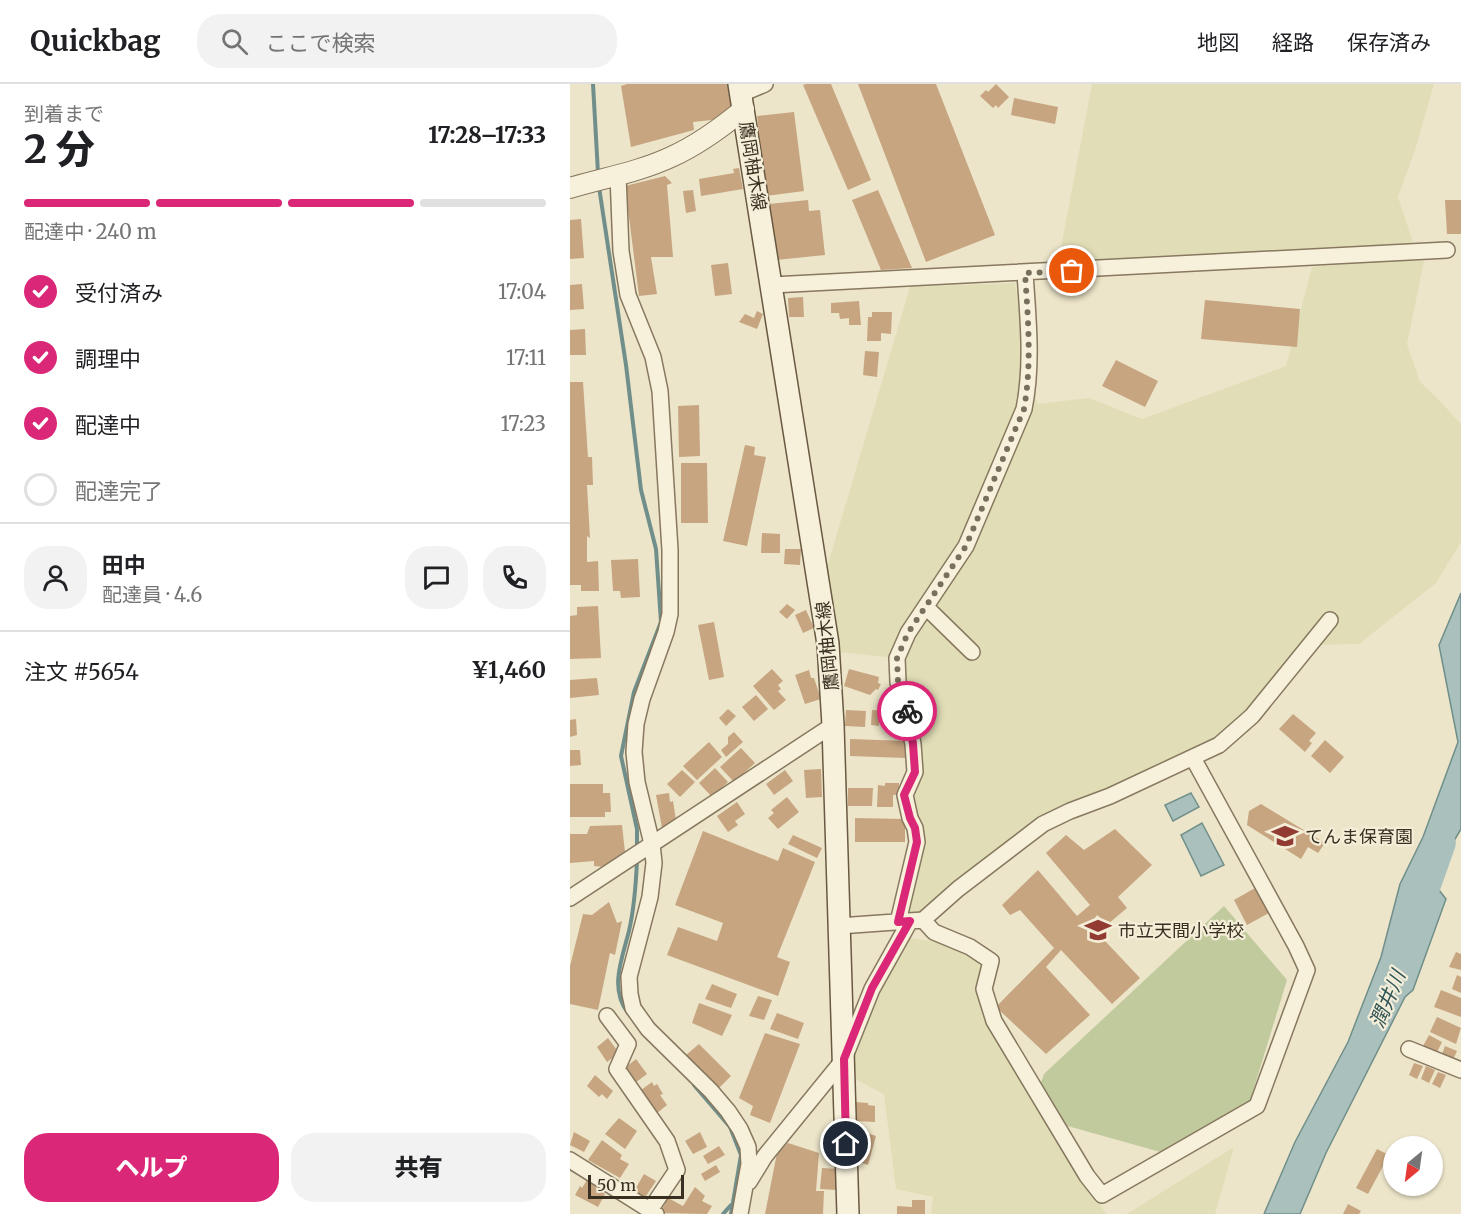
<!DOCTYPE html>
<html lang="ja">
<head>
<meta charset="utf-8">
<style>
	:root { --surface:#fff; --page:#f2f2f2; --text:#202124; --muted:#757577; --line:#e0e0e0; --accent:#db2777 }
	body { margin:0; font-family:Merriweather,"Noto Sans JP",serif; background:var(--page); color:var(--text); height:100vh; display:flex; flex-direction:column; font-size:22px; white-space:nowrap }
	* { box-sizing:border-box; margin:0 }
	p { font-size:20px; color:var(--muted) }
	.icon { flex:none; width:33px; height:33px; fill:none; stroke:currentColor; stroke-width:2; stroke-linecap:round; stroke-linejoin:round }
	.map { position:relative; flex:1; overflow:hidden }
	.details { display:flex; flex-direction:column; background:var(--surface); width:570px }
	.details>* { flex:none }
	.needle { width:39px; rotate:209deg }
	.controls { position:absolute; left:813px; top:1052px; display:grid; gap:12px }
	.controls a { display:grid; place-items:center; width:60px; height:60px; border-radius:50%; background:var(--surface); box-shadow:0 2px 4px #0004; font-size:30px }
	.scale { position:absolute; left:18px; bottom:15px; width:96px; box-sizing:border-box; padding-left:6px; border:3px solid #392f21; border-top:0; font-size:16px; line-height:21px; white-space:nowrap; color:#392f21; -webkit-text-stroke:4px #f4eed8; paint-order:stroke }
	.pin { position:absolute; display:grid; place-items:center; width:51px; height:51px; color:#fff; margin:-26px; border:3px solid #fff; border-radius:50%; box-shadow:0 2px 6px #0007 }
	.courier { position:absolute; display:grid; place-items:center; width:60px; height:60px; margin:-30px; border:4px solid #db2777; border-radius:50%; background:#fff; color:#222; box-shadow:0 2px 8px #0007 }
	.headline em { font-style:normal; font-weight:800 }
	.headline div { display:flex; flex-direction:column-reverse }
	.headline { display:flex; align-items:center; justify-content:space-between; height:102px; padding:0 24px }
	h1 { font-size:39px; font-weight:800; line-height:45px }
	.bar { display:grid; grid-template-columns:repeat(4,1fr); gap:9px 6px; align-content:center; height:72px; padding:0 24px }
	.bar i { height:8px; border-radius:4px; background:var(--line) }
	.bar .current { background:var(--accent) }
	.bar p { grid-column:span 4 }
	.line { display:flex; align-items:center; gap:15px; padding:0 24px; border-top:2px solid var(--line) }
	.line div { flex:1 }
	.round { display:grid; place-items:center; flex:none; width:63px; height:63px; border-radius:24px; background:var(--page) }
	ol { padding:0 24px; list-style:none }
	li { display:flex; align-items:center; gap:18px; height:66px }
	li p { margin-inline-start:auto }
	li .icon { padding:6px; border-radius:50%; background:var(--accent); color:#fff; stroke-width:4 }
	li:last-child { color:var(--muted) }
	li i { width:33px; height:33px; border:3px solid var(--line); border-radius:50% }
	.button { display:flex; gap:12px; margin-top:auto; padding:12px 24px }
	.button a { flex:1; height:69px; border-radius:24px; background:var(--accent); color:#fff; font-size:24px; font-weight:800; line-height:69px; text-align:center }
	.button a+a { background:var(--page); color:var(--text) }
	header { display:flex; align-items:center; gap:36px; box-sizing:border-box; height:84px; padding:0 30px; background:var(--surface); border-bottom:2px solid var(--line) }
	header strong { font-size:28px }
	nav { display:flex; gap:33px; margin-inline-start:auto; font-size:21px }
	.search { width:420px; height:54px; background:var(--page); display:flex; align-items:center; gap:15px; box-sizing:border-box; padding:0 21px; border-radius:24px; color:var(--muted); font-size:22px }
	main { display:flex; flex:1; min-height:0 }
	.map>svg:first-child { display:block }
</style>
</head>
<body>
<header>
<strong>Quickbag</strong>
<div class="search"><svg class="icon" aria-label="search" viewBox="0 0 24 24"><circle cx="10" cy="10" r="6"/><path d="M15 15l6 6"/></svg>ここで検索</div>
<nav><a>地図</a><a>経路</a><a>保存済み</a></nav>
</header>
<main>
<section class="details">
<div class="headline"><div><h1>2 分</h1><p>到着まで</p></div><em>17:28–17:33</em></div>
<div class="bar"><i class="current"></i><i class="current"></i><i class="current"></i><i></i><p>配達中 · 240 m</p></div>
<ol>
<li><svg class="icon" aria-label="check" viewBox="0 0 24 24"><path d="M5 12l5 5 9-10"/></svg>受付済み<p>17:04</p></li>
<li><svg class="icon" aria-label="check" viewBox="0 0 24 24"><path d="M5 12l5 5 9-10"/></svg>調理中<p>17:11</p></li>
<li><svg class="icon" aria-label="check" viewBox="0 0 24 24"><path d="M5 12l5 5 9-10"/></svg>配達中<p>17:23</p></li>
<li><i></i>配達完了</li>
</ol>
<div class="line" style="height:108px"><a class="round"><svg class="icon" aria-label="person" viewBox="0 0 24 24"><circle cx="12" cy="8" r="4"/><path d="M4 21q1-7 8-7t8 7"/></svg></a><div><b>田中</b><p>配達員 · 4.6</p></div><a class="round"><svg class="icon" aria-label="chat" viewBox="0 0 24 24"><path d="M4 5h16v11H9l-5 4z"/></svg></a><a class="round"><svg class="icon" aria-label="phone" viewBox="0 0 24 24"><path d="M5 4h4l2 5-3 2q2 4 5 5l2-3 5 2v4C11 20 4 13 5 4z"/></svg></a></div>
<div class="line" style="height:78px"><div>注文 #5654</div><b>¥1,460</b></div>
<div class="button"><a>ヘルプ</a><a>共有</a></div>
</section>
<div class="map">
<svg width="891" height="1130" viewBox="0 0 891 1130">
	<rect width="100%" height="100%" fill="#ece5c9"/>
	<!-- farmland -->
	<path fill="#e1deb7" d="M522 0H864L846 63 828 113 843 158 755 166 488 179Z
		M812 177H854L837 260 850 298 867 314 891 340V458L866 499 789 560 739 561 671 641 616 676 480 736 353 836 325 828 345 744V688L337 595 327 574 267 568 255 490 340 203 445 199 467 320 519 314 572 335 716 282 742 183Z
		M339 854 384 860 418 875 410 922 536 1130H361L363 1113 326 1105 314 1010 266 985Z
		M664 1063 645 1130H557Z"/>
	<!-- green -->
	<path fill="#c0ca9d" d="M654 822 717 896 679 1020 594 1069 494 1041 470 1001 474 990Z"/>
	<!-- water -->
	<path fill="#a9c0bc" stroke="#708f8a" stroke-width="1.5" d="M891 509V745L861 796 876 815 843 906 835 913 756 1069 730 1130H694L725 1058 778 958 811 873 830 800 853 753 888 658 869 561Z
		M621 709 629 723 603 737 595 721Z
		M632 739 654 781 631 792 611 751Z"/>
	<g fill="none" stroke-linecap="round" stroke-linejoin="round">
		<!-- stream -->
		<path stroke="#708f8a" stroke-width="4" d="M23 0 28 89
			M29 103 56 281 71 406 86 465 91 538 64 608 51 672 67 745V766
			M58 929C39 904 52 875 59 847 64 825 66 800 67 776
			M124 1001 160 1043 171 1071 161 1130
			M153 1130 161 1121"/>
		<!-- river -->
		<path stroke="#a9c0bc" stroke-width="22" d="M852 824 875 759"/>
	</g>
	<!-- building -->
	<path fill="#c7a581" d="M57 0H157L161 21 151 35 123 38 124 46 61 63 51 2Z
		M236 0H261L301 96 278 106 233 1Z
		M288 0H366L425 151 356 178Z
		M426 0 439 13 428 24 426 21 423 24 410 12 416 6 418 8Z
		M444 14 488 23 485 40 441 31Z
		M224 28 234 107 196 112 187 32Z
		M169 84 173 105 131 112 129 95 164 89 163 85Z
		M95 92 102 99 97 101 103 173H81L87 210 69 212 55 102Z
		M123 106 126 127 116 129 113 107Z
		M308 106 342 184 311 186 282 116Z
		M238 116 239 127 250 126 255 171 206 176 199 120Z
		M875 116H891V150H877Z
		M11 135 14 174 0 175V136Z
		M158 179 162 210 145 212 141 181Z
		M12 200 14 225 0 226V201Z
		M233 213 234 233H219L218 214Z
		M635 216 730 225 727 263 631 255Z
		M289 217 291 241H279V234L270 235 269 229H261V219Z
		M187 227 193 230 187 245 169 238 175 230 184 234Z
		M302 228H322L321 250 311 249V257H297L298 233H302Z
		M15 245 16 271H0V246Z
		M295 267 309 268 307 293 293 291Z
		M546 276 588 297 575 323 532 302Z
		M0 298H13L18 373H22L23 401H17L20 454 17 452V478L28 477 29 507H11V501H0Z
		M129 321 130 372 109 373 108 322Z
		M175 361 185 363 184 371 196 373 177 462 153 457Z
		M111 379H137L138 439H111Z
		M192 449 210 450V469H191Z
		M215 465H231L230 481 214 480Z
		M68 475 70 513 51 514 50 507H43L41 476Z
		M217 520 225 526 217 535 209 528Z
		M28 522 31 574 0 575V532L7 531V523Z
		M236 526 244 544 233 549 225 531Z
		M144 538 154 593 139 596 128 541Z
		M202 585 213 597 208 601 211 605 208 607 216 616 204 626 183 602Z
		M279 585 309 593 308 599 311 600 308 606 306 605 300 611 274 602Z
		M239 586 241 594H244L251 615 235 620 225 591Z
		M27 594 29 611 0 614V596Z
		M186 611 198 625 184 637 172 623Z
		M158 625 166 632 156 642 149 634Z
		M276 626 296 627 295 643 275 642Z
		M302 626 316 627 315 638H309V642L301 641Z
		M723 630 746 649 739 657 742 659 735 668 709 645Z
		M6 635 7 651 0 653V636Z
		M164 648 173 658 156 673 151 666 158 660V653Z
		M280 655 336 657 335 674 280 672Z
		M755 656 774 673 760 689 741 672Z
		M139 658 152 673 127 696 113 682Z
		M171 664 185 679 164 698 150 683Z
		M0 666H10L11 681 0 682Z
		M145 684 158 698 142 713 129 699Z
		M251 685 252 713 236 714 234 686Z
		M112 686 125 698 110 713 97 700Z
		M215 686 223 697 204 711 196 700Z
		M315 699H329V711H323V723H307L308 701 315 702Z
		M0 700H33V709H40L41 728H35V733H0Z
		M278 704H303L302 722H278Z
		M99 709 100 718 103 717 107 742 92 744 86 711Z
		M217 713 229 728 208 745 198 734 204 729 201 726Z
		M167 718 175 730 165 737 168 741 158 748 147 732Z
		M691 720 755 759 748 769 738 763 731 775 677 741 679 727Z
		M285 734 335 735V758H285Z
		M52 741 55 768 41 779 35 780V783L24 782V777L0 779V750H17L20 742Z
		M545 745 582 781 548 813 557 824 538 840 527 831 520 841 570 894 542 920 491 866 476 883 520 931 476 970 426 923 484 864 450 826 440 831 432 821 468 786 507 832 520 821 476 769 496 751 514 766Z
		M133 747 208 777 213 764 245 778 207 873 220 878 208 912 97 871 108 843 147 857 153 839 105 821Z
		M223 751 252 764 247 774 218 760Z
		M685 804 699 829 677 841 664 816Z
		M39 818 47 839 52 837 45 871 40 869 28 926 0 920V882L13 830 22 831Z
		M886 868 891 870V886L879 883Z
		M887 891 891 893V909L882 905Z
		M142 900 167 910 161 924 135 915Z
		M871 906 891 914V933L864 923Z
		M188 912 202 916 194 936 179 932Z
		M129 919 162 931 152 952 122 939Z
		M207 929 234 939 228 955 200 945Z
		M867 933 891 944 886 960 860 948Z
		M195 949 230 960 200 1039 180 1031 183 1022 169 1014Z
		M859 951 872 958 866 970 852 964Z
		M38 954 49 969 37 978 27 963Z
		M129 960 161 992 148 1005 116 971Z
		M875 962 887 967 882 978 871 973Z
		M66 975 77 990 65 999 55 984Z
		M844 979 853 982 847 995 839 991Z
		M856 982 865 986 859 999 851 995Z
		M868 988 876 991 870 1004 862 1000Z
		M25 991 43 1007 37 1015 32 1010 29 1013 17 1002Z
		M82 998 84 1002 87 1000 93 1010 90 1011 97 1021 86 1030 71 1006Z
		M285 1018 298 1019V1021L305 1022V1038L284 1037Z
		M49 1034 67 1047 55 1065 35 1050Z
		M4 1048 20 1057 14 1068 0 1061Z
		M130 1048 137 1063 123 1070 115 1057Z
		M294 1048 306 1052 298 1081 286 1077Z
		M32 1056 52 1071 50 1075 59 1080 50 1094 18 1076Z
		M218 1059 249 1069 246 1107H254L253 1130H195L207 1069Z
		M149 1062 155 1071 138 1080 133 1072Z
		M807 1065 819 1071 798 1110 786 1104Z
		M146 1081 150 1088 135 1097 131 1090Z
		M252 1084 268 1085 267 1106 250 1105Z
		M74 1090 86 1097 74 1115 63 1109Z
		M17 1096 35 1110 28 1123 5 1111 10 1102 12 1104Z
		M125 1103 135 1112 132 1117 142 1122 137 1130 90 1129 98 1114 113 1122Z
		M342 1116H355V1130H327V1122L342 1123Z
		M778 1120 791 1127 789 1130H773Z"/>
	<g fill="none" stroke-linecap="round" stroke-linejoin="round">
		<!-- minor casing -->
		<g stroke="#87785f" stroke-width="18">
			<path id="minor" d="M171 10 195 0
				M48 91 51 167 58 211 83 273 90 307 100 466V530L96 548 72 615 66 640 64 668 67 698 82 760 84 779 80 813 59 893 60 910 63 924 78 945 141 1007 158 1027 170 1045 178 1063 179 1080 170 1130
				M202 201 877 166
				M356 523 402 568
				M0 814 263 641
				M353 836 364 848 400 863 421 877 414 905 424 937 517 1092 532 1111 687 1022 737 886 726 862 623 674
				M328 838 347 758 345 744 340 734 335 711 345 688 343 660 336 624 328 598 327 574 338 549 396 462 454 325C463 280 458 235 455 189
				M269 842 353 836 388 805 473 740 500 727 540 712 649 661 682 632 760 536
				M37 932 58 960 47 985 97 1057 107 1086 80 1126
				M839 965 891 986
				M0 1076 86 1130
				M179 1098 195 1072 274 975 302 905 340 837"/>
		</g>
		<!-- tertiary casing -->
		<g stroke="#87785f" stroke-width="22">
			<path id="tertiary" d="M0 104C33 94 69 88 101 73 128 61 151 44 174 25"/>
		</g>
		<!-- secondary casing -->
		<g stroke="#695942" stroke-width="24">
			<path id="secondary" d="M169 0 258 560 263 641 278 1130"/>
		</g>
		<!-- minor -->
		<use href="#minor" stroke="#f7f1dc" stroke-width="15"/>
		<!-- tertiary -->
		<use href="#tertiary" stroke="#f7f1dc" stroke-width="20"/>
		<!-- secondary -->
		<use href="#secondary" stroke="#f7f1dc" stroke-width="21"/>
	</g>
	<g fill="none" stroke-linecap="round" stroke-linejoin="round">
		<!-- done -->
		<path stroke="#786f5c" stroke-width="6" stroke-dasharray="0 10.8" d="M337 627 328 598 327 574 338 549 396 462 454 325C462 280 458 235 455 189L502 187"/>
		<!-- route -->
		<path stroke="#db2777" stroke-width="8" d="M276 1060 274 975 302 904 340 837 328 838 347 758 345 744 340 734 334 711 345 688 343 660 337 627"/>
	</g>
	<!-- icons -->
	<defs>
		<g id="school-bare" transform="scale(2.07)"><path d="M0-5L7-2L0 1L-7-2ZM-4 1L0 2.5L4 1V4Q0 6-4 4Z" fill="#923b33" stroke="#f4eed8" stroke-width="2.5" paint-order="stroke"/></g>
	</defs>
	<g fill-rule="evenodd">
		<use href="#school-bare" x="715" y="752"/>
		<use href="#school-bare" x="528" y="846"/>
	</g>
	<g text-anchor="middle" dominant-baseline="central" stroke-width="4.5" stroke-linejoin="round" paint-order="stroke">
		<!-- street labels -->
		<g font-size="18" fill="#392f21" stroke="#f4eed8">
			<text transform="translate(183 82) rotate(81)">鷹岡柚木線</text>
			<text transform="translate(257 562) rotate(-96)">鷹岡柚木線</text>
		</g>
		<!-- poi labels -->
		<g font-size="18" fill="#392f21" stroke="#f4eed8" text-anchor="start">
			<text x="735" y="752">てんま保育園</text>
			<text x="548" y="846">市立天間小学校</text>
		</g>
		<!-- water labels -->
		<g font-size="20" font-style="italic" fill="#325657" stroke="#f4eed8">
			<text transform="translate(817 915) rotate(-67)">潤井川</text>
		</g>
	</g>
</svg>
<div class="controls">
<a><svg class="needle" viewBox="-14 -14 28 28"><path d="M0-13l5 13h-10z" fill="#e53935"/><path d="M0 13l5-13h-10z" fill="#757577"/></svg></a>
</div>
<div class="scale">50 m</div>
<div class="pin" style="left:502px;top:187px;background:#ea580c"><svg class="icon" aria-label="bag" viewBox="0 0 24 24"><path d="M5 8h14l-1 12H6zM9 8a3 3 0 0 1 6 0"/></svg></div>
<div class="pin" style="left:276px;top:1060px;background:#1f2937"><svg class="icon" aria-label="home" viewBox="0 0 24 24"><path d="M3 11l9-7 9 7M6 9v11h12V9"/></svg></div>
<div class="courier" style="left:337px;top:627px"><svg class="icon" aria-label="bike" viewBox="0 0 24 24"><circle cx="6" cy="16" r="4"/><circle cx="18" cy="16" r="4"/><path d="M6 16l4-8h5l3 8M10 8l3 8H6M13 5h3"/></svg></div>
</div>
</main>
</body>
</html>
